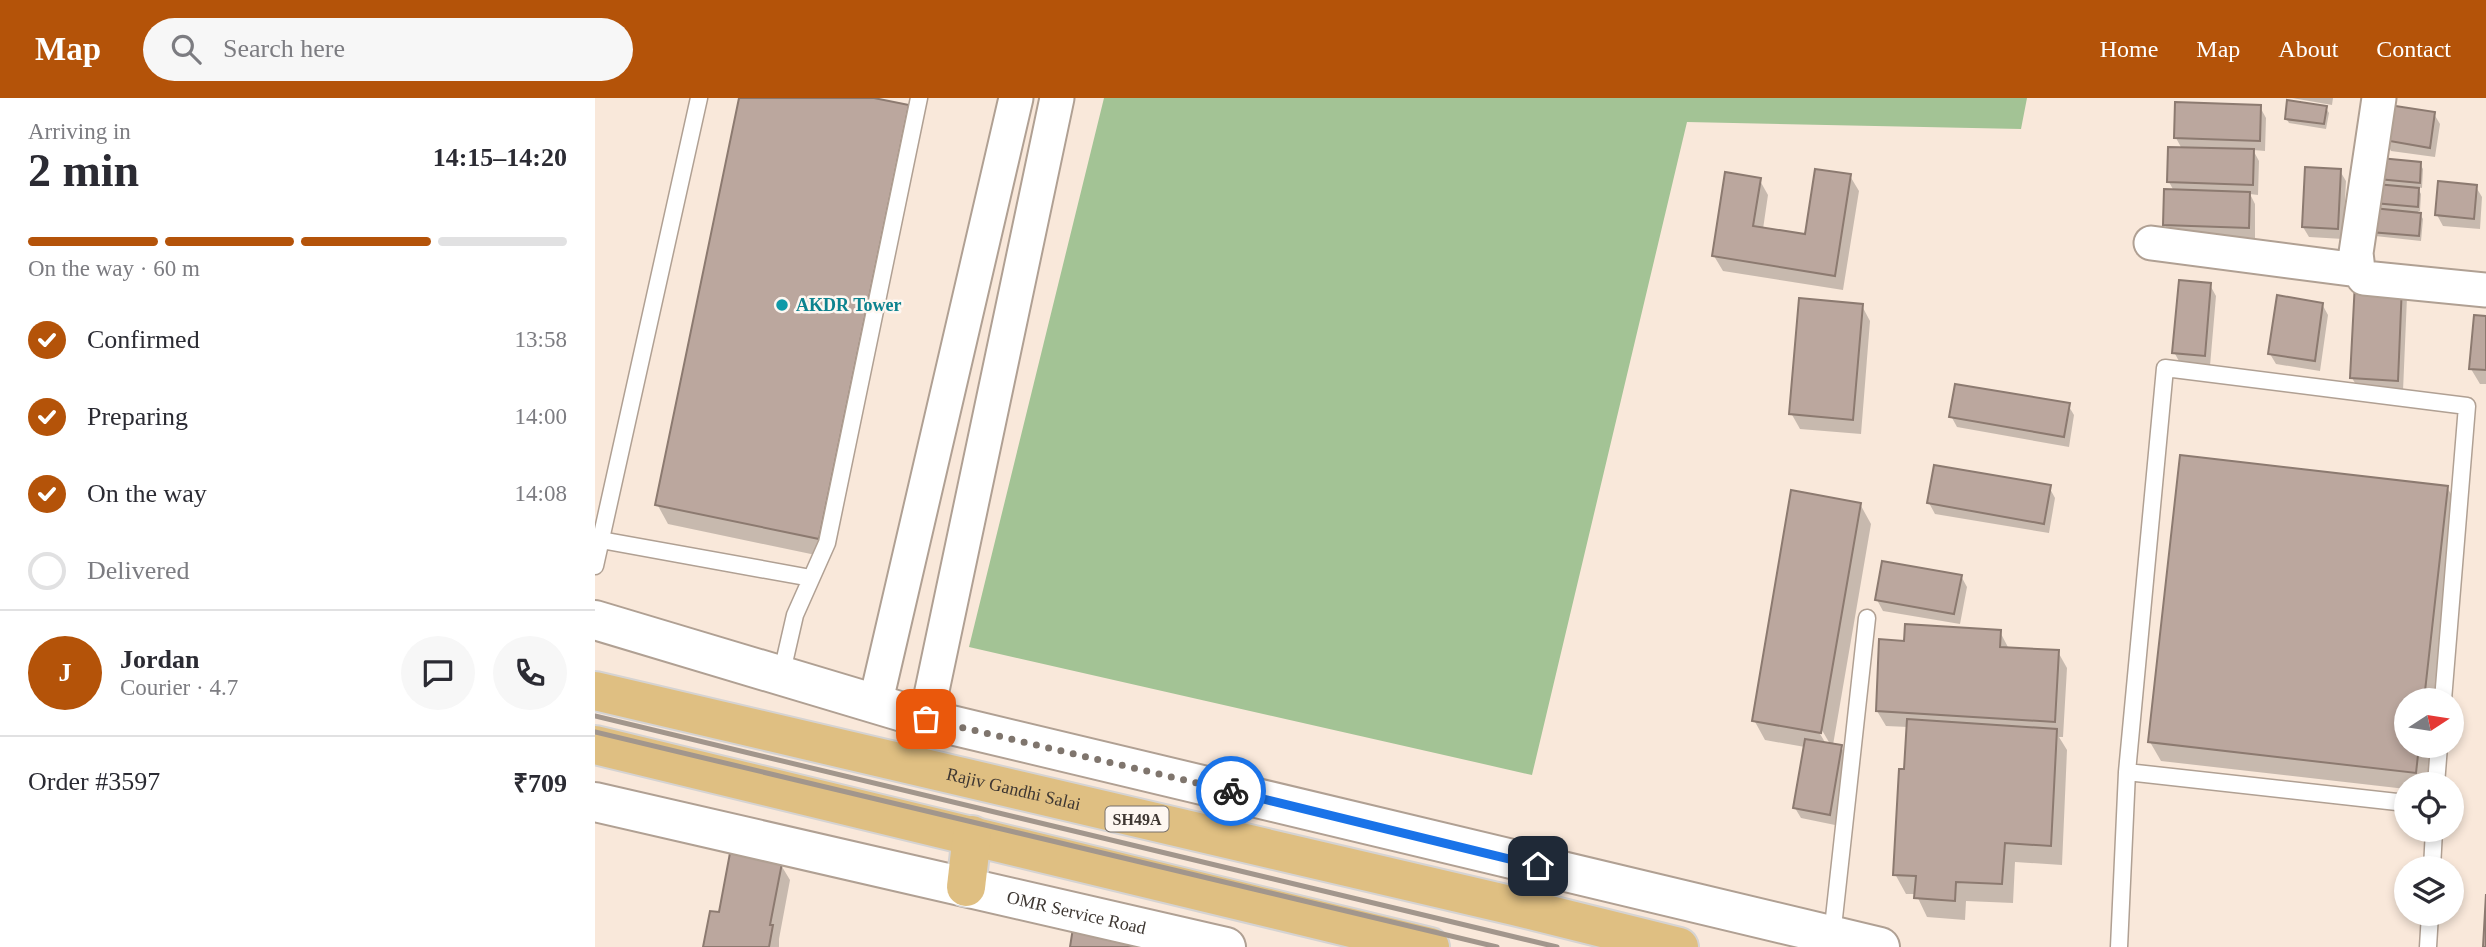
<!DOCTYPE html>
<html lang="en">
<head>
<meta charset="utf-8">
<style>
	:root { --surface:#fff; --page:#f7f7f7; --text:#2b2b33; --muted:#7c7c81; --line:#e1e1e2; --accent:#b45309 }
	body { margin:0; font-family:"Times New Roman",serif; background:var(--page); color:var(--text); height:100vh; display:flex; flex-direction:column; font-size:26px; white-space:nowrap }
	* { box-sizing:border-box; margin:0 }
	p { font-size:23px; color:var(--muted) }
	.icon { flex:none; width:38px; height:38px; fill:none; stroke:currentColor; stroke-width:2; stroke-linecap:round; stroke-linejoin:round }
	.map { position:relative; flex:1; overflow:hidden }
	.sheet { display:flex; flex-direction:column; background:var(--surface); width:595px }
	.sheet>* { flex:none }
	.needle { width:46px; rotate:78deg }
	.fabs { position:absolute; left:1799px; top:590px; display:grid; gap:14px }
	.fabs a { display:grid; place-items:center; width:70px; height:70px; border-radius:50%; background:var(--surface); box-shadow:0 4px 10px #0003; font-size:35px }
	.pin { position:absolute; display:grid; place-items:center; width:60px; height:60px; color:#fff; margin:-30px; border-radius:14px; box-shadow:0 4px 10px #0006 }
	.courier { position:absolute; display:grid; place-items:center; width:70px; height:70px; margin:-35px; border:5px solid #1a73e8; border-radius:50%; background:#fff; color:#222; box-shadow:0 2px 9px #0007 }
	.overview em { font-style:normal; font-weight:800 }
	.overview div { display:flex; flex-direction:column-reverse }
	.overview { display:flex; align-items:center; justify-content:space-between; height:119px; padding:0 28px }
	h1 { font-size:46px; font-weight:800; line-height:52px }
	.bar { display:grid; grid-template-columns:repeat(4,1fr); gap:10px 7px; align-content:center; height:84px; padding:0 28px }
	.bar i { height:9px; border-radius:5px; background:var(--line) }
	.bar .current { background:var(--accent) }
	.bar p { grid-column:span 4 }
	.line { display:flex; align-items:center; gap:18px; padding:0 28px; border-top:2px solid var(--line) }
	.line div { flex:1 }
	.round { display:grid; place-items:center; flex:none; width:74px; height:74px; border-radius:37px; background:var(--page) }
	ol { padding:0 28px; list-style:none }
	li { display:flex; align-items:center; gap:21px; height:77px }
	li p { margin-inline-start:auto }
	li .icon { padding:7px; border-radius:50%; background:var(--accent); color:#fff; stroke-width:4 }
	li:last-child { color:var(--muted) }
	li i { width:38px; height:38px; border:4px solid var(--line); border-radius:50% }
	header { display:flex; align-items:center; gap:42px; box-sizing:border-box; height:98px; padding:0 35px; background:var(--accent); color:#fff }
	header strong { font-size:33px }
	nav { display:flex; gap:38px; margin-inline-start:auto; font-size:24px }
	.search { width:490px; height:63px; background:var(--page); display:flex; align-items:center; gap:18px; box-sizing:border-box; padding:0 24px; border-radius:38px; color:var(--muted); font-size:26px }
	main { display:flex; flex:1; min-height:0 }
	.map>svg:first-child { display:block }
</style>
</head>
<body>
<header>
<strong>Map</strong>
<div class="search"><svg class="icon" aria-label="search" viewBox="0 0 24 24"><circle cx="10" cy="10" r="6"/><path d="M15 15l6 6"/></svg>Search here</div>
<nav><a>Home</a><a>Map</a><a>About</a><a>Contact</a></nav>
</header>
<main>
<section class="sheet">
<div class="overview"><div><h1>2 min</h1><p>Arriving in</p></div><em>14:15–14:20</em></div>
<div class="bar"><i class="current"></i><i class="current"></i><i class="current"></i><i></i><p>On the way · 60 m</p></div>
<ol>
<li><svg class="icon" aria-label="check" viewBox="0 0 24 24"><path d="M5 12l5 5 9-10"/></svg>Confirmed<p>13:58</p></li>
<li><svg class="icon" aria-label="check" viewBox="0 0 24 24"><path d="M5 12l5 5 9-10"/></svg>Preparing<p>14:00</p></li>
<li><svg class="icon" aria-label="check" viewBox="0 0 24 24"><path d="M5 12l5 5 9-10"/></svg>On the way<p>14:08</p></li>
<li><i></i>Delivered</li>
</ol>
<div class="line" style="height:126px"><b class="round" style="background:var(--accent);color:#fff">J</b><div><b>Jordan</b><p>Courier · 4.7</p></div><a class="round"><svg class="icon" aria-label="chat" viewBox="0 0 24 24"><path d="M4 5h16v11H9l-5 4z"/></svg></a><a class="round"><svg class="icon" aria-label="phone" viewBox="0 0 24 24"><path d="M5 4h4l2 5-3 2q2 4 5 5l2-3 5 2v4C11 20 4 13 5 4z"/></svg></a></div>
<div class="line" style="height:91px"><div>Order #3597</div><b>₹709</b></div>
</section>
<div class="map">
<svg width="1891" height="849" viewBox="0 0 1891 849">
	<rect width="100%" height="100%" fill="#f9e8da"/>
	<!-- green -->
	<path fill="#a3c395" d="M509 0H1432L1426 31 1092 24 937 677 374 549Z"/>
	<!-- shadow -->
	<path fill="#0003" fill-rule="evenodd" d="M145 0H270L313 9 324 28 235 460 73 426 62 406Z
		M1697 0H1738L1737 7Z
		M1665 9 1671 20 1670 53 1658 52 1664 63 1663 97 1655 96 1660 106V140L1576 137 1570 127 1579 93 1574 84 1587 51 1581 40Z
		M1731 10 1734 15 1731 31 1694 25 1691 20Z
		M1839 16 1845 26 1840 59 1796 53 1790 42Z
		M1825 66 1828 71 1827 90 1822 89 1826 96 1825 113H1823L1828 121 1826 143 1780 138 1777 133 1786 113 1781 105 1789 88 1785 81Z
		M1745 73 1751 83 1748 141 1714 139 1708 129Z
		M1255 78 1264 93 1248 192 1128 173 1119 158 1164 81 1173 97 1168 131 1212 138Z
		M1881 89 1887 99 1885 131 1848 128 1842 117Z
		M1762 186 1812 199 1808 293 1763 290 1757 280Z
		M1615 187 1621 198 1615 268 1585 265 1579 254Z
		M1727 206 1733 217 1725 273 1681 266 1675 256Z
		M1267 208 1275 223 1266 336 1205 331 1196 315Z
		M1891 219V286H1885L1876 271Z
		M1473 307 1479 317 1474 349 1362 329 1356 318Z
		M1454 389 1460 400 1454 435 1340 416 1334 405Z
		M1852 389 1863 409 1842 602H1811V648H1836L1832 686H1811V691L1566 663 1555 644Z
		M1265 406 1276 426 1238 647 1246 649 1252 659 1240 727 1206 720 1200 710 1210 649 1170 642 1159 622ZM1224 627 1235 646H1231L1221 629Z
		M1366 478 1372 489 1365 526 1288 513 1282 502Z
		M1405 534 1414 551 1463 554 1472 570 1468 639H1464L1472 652 1467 767 1420 764 1418 805 1371 803 1370 822 1332 819 1321 796H1311L1300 776 1313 629 1291 628 1282 613 1310 544Z
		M186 767 195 782 184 841V849H110L125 816Z"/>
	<!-- building -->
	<path fill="#bba79e" stroke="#8c7a70" stroke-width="2" d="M144 0H279L314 7 224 441 60 407Z
		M1692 2 1732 8 1729 26 1690 21Z
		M1580 4 1666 7 1665 43 1579 40Z
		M1794 7 1840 14 1835 50 1789 42Z
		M1573 49 1659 51 1658 87 1572 84Z
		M1785 60 1826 64 1825 85 1783 81Z
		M1710 69 1746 71 1743 131 1707 129Z
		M1220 71 1256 76 1240 178 1117 158 1130 74 1166 80 1158 128 1210 136Z
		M1843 83 1882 87 1879 121 1840 117Z
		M1781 86 1824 90 1823 109 1779 105Z
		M1569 91 1655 94 1654 130 1568 127Z
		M1778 110 1826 115 1824 138 1775 134Z
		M1584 182 1616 185 1610 258 1577 255Z
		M1760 184 1807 187 1803 283 1755 280Z
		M1682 197 1728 205 1720 263 1673 256Z
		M1204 200 1268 206 1258 322 1194 316Z
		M1879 217 1891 218V272L1874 271Z
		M1360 286 1475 305 1469 339 1354 319Z
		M1585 357 1853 388 1829 602H1811V648H1824L1821 675 1553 644Z
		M1339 367 1456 387 1449 426 1332 405Z
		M1196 392 1266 405 1226 635 1157 623Z
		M1287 463 1367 477 1359 516 1280 502Z
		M1310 526 1406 532 1405 549 1464 552 1460 624 1281 613 1284 541 1309 543Z
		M1312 621 1462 631 1456 748 1410 745 1407 786 1361 784 1360 803 1319 800 1321 778 1298 777 1304 671H1309Z
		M1210 641 1247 647 1235 717 1198 710Z
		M135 755 187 765 175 827H178L174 849H108L115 813 124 814Z
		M1891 796V849H1888Z
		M478 830 551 849H475Z"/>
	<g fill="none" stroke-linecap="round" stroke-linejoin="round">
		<!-- service casing -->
		<g stroke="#b0a093" stroke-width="19">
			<path id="service" d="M6 442 216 480
				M0 468 104 0
				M186 578 200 517 232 445 324 0
				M1532 674 1570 270 1872 308 1848 602
				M1841 686 1844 648
				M1837 770 1839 732
				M1237 838 1272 520
				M1524 849 1532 674 1811 705
				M1833 849 1835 816"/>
		</g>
		<!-- minor casing -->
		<g stroke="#b0a093" stroke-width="37">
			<path id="minor" d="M1784 0 1761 155 1763 172 1769 180 1891 192
				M1556 145 1763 172
				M280 607 421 0
				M331 621 462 0"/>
		</g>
		<!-- tertiary casing -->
		<g stroke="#b0a093" stroke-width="42">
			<g id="tertiary">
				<path d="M0 522 331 621 1285 849"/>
				<path id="s1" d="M0 704 631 849"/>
			</g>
		</g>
		<!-- primary casing -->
		<g stroke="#d5d3d2" stroke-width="42">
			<g id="primary">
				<path id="s2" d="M0 593 919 808 1084 849"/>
				<path d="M0 647 835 849"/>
				<path d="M371 789 377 737"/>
			</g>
		</g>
		<!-- service -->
		<use href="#service" stroke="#fff" stroke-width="16"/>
		<!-- minor -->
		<use href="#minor" stroke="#fff" stroke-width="33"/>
		<!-- tertiary -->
		<use href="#tertiary" stroke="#fff" stroke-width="38"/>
		<!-- primary -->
		<use href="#primary" stroke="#dfbf82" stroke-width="38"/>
		<!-- rail -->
		<path stroke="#a2968c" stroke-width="5" d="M0 618 962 849
			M0 634 902 849"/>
	</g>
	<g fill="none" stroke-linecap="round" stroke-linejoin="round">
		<!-- done -->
		<path stroke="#7f756d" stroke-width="7" stroke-dasharray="0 12.6" d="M331 621 636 693"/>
		<!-- route -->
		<path stroke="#1a73e8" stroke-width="9" d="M636 693 943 768"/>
	</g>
	<!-- markers -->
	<circle fill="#0f9aa8" stroke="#fef7f1" stroke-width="2.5" cx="187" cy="207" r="7"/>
	<g text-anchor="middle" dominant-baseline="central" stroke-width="5" stroke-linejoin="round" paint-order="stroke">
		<!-- shield labels -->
		<rect fill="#fef7f1" stroke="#78716b" stroke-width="2" x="510.5" y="708.5" width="63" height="25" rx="5"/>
		<g font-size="16" font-weight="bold" fill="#3e3732">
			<text x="542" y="721">SH49A</text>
		</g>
		<!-- culture labels -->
		<g font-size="18" font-weight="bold" fill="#0d838f" stroke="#fef7f1" text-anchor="start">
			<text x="201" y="207">AKDR Tower</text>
		</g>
		<!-- street labels -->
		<g font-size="18" fill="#3e3732" stroke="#fef7f1">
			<text stroke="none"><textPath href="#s2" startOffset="430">Rajiv Gandhi Salai</textPath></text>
			<text stroke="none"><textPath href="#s1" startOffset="494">OMR Service Road</textPath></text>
		</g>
	</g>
</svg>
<div class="fabs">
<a><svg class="needle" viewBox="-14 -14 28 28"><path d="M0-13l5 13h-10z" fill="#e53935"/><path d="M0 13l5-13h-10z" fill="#7c7c81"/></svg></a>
<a><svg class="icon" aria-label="locate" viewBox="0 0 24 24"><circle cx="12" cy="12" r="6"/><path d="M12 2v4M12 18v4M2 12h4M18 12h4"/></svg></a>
<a><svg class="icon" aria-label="layers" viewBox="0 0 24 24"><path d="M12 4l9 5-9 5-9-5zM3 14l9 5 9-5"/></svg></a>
</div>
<div class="pin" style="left:331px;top:621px;background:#ea580c"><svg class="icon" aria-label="bag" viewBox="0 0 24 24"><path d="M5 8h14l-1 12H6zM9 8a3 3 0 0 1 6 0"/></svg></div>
<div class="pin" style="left:943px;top:768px;background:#1f2937"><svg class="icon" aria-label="home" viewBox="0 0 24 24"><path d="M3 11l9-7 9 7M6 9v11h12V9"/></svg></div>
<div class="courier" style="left:636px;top:693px"><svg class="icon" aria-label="bike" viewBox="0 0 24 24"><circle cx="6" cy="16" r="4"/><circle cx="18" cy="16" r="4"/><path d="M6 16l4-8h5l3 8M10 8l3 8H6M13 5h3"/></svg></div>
</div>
</main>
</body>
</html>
